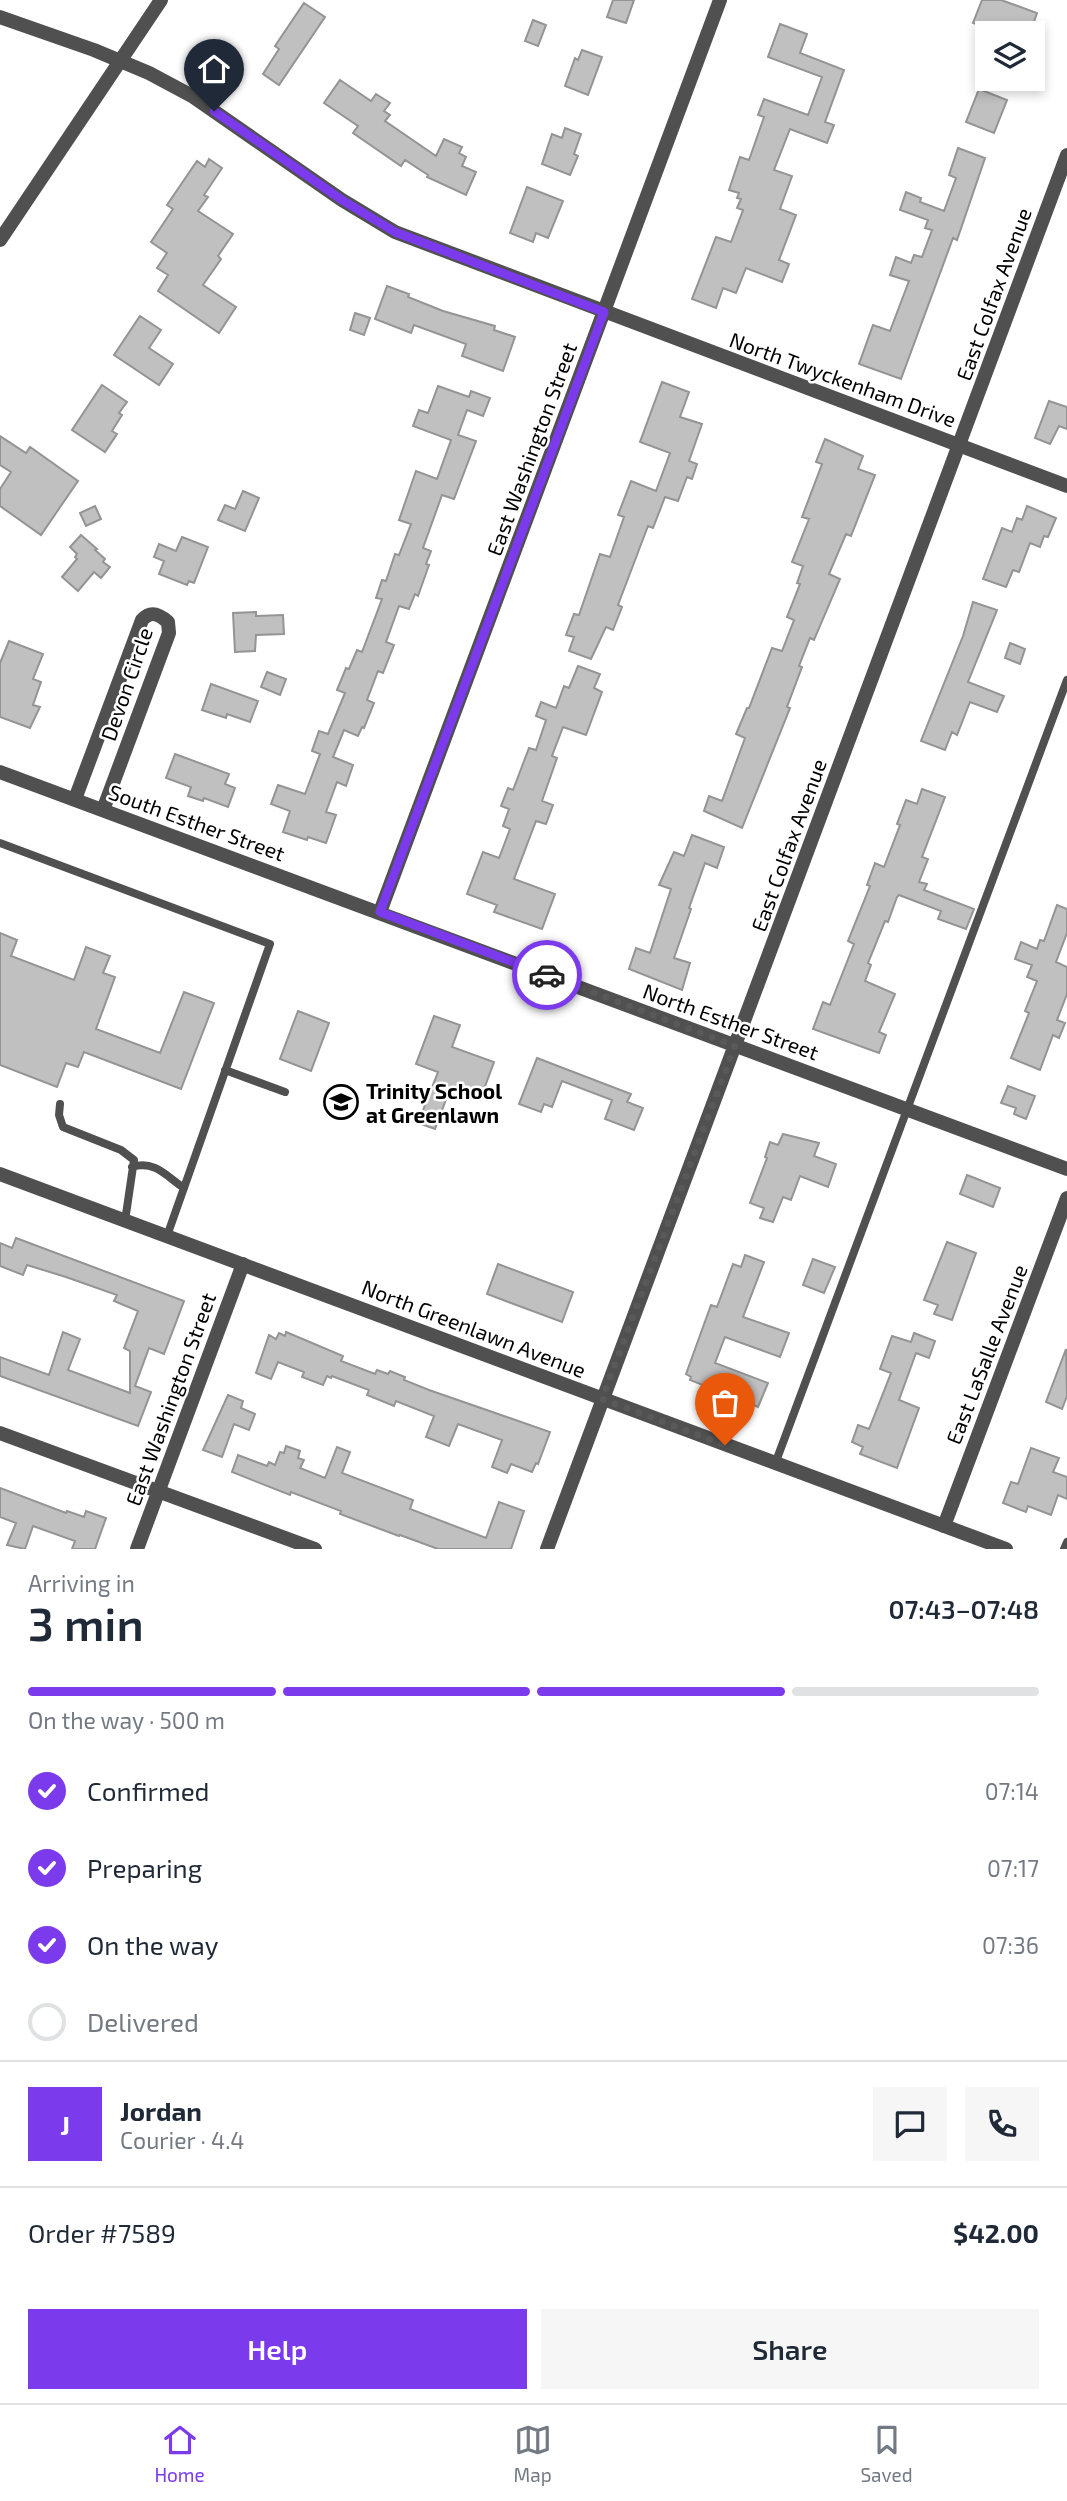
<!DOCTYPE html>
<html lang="en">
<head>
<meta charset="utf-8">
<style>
	:root { --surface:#fff; --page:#f6f6f7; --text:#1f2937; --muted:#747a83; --line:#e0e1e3; --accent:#7c3aed }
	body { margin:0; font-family:"Exo 2",sans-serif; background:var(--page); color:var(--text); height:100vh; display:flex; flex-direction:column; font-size:26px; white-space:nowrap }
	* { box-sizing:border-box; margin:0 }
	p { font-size:23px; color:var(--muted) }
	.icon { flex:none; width:38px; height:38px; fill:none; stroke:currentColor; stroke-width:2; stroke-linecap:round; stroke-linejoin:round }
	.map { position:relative; height:1549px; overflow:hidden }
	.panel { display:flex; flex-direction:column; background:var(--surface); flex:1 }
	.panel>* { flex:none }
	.buttons { position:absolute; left:975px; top:21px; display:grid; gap:14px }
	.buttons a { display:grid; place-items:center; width:70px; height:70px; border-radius:0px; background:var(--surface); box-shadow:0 4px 10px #0003; font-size:35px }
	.pin { position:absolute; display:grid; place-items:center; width:60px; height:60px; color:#fff; margin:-72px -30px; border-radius:50% 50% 50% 0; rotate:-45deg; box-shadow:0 0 7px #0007 }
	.pin .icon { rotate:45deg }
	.courier { position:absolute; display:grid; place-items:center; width:70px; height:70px; margin:-35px; border:5px solid #7c3aed; border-radius:50%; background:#fff; color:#222; box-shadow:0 2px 9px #0007 }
	.headline em { font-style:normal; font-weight:600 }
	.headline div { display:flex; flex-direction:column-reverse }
	.headline { display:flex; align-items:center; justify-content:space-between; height:119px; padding:0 28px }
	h1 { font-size:46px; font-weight:600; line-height:52px }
	.bar { display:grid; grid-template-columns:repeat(4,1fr); gap:10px 7px; align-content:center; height:84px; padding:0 28px }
	.bar i { height:9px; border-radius:5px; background:var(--line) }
	.bar .selected { background:var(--accent) }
	.bar p { grid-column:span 4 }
	.line { display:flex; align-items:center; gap:18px; padding:0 28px; border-top:2px solid var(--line) }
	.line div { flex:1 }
	.round { display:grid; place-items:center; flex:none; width:74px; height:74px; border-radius:0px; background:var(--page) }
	ol { padding:0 28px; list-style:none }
	li { display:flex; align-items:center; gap:21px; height:77px }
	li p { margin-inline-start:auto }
	li .icon { padding:7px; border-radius:50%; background:var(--accent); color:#fff; stroke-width:4 }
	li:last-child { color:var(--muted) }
	li i { width:38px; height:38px; border:4px solid var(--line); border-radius:50% }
	.cta { display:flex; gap:14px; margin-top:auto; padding:14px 28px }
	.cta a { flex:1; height:80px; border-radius:0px; background:var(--accent); color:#fff; font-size:28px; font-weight:600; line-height:80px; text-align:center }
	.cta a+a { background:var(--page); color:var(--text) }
	.dock { display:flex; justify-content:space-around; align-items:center; height:98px; border-top:2px solid var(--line); background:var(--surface); font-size:19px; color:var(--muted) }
	.dock a { display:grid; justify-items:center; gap:4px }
	.dock .selected { color:var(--accent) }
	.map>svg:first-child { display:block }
</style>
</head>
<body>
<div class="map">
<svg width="1067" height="1549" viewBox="0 0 1067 1549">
	<rect width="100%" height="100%" fill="#fff"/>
	<!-- building -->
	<path fill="#c0c0c0" stroke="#949494" stroke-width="2" d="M613 0H634L626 23 607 17Z
		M982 0H1001L1037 13 1030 33H1000L973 23Z
		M304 3 325 17 279 85 263 74 279 49 275 46Z
		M533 20 546 25 538 46 525 41Z
		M780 24 807 34 800 53 844 70 825 122 834 125 827 143 790 129 774 170 792 176 780 209 796 215 779 260 789 264 782 282 746 268 736 293 723 288 716 308 692 299 716 237 731 242 743 210 737 208 741 199 737 198 739 193 729 190 740 157 749 160 764 117 758 115 764 99 808 115 822 77 768 57Z
		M582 50 602 57 588 95 565 86 575 58 578 60Z
		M340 80 371 101 376 94 390 103 384 111 390 115 385 121 436 156 444 139 462 147 459 153 466 157 462 166 476 172 466 195 427 177 428 175 405 160 401 166 353 133 358 126 324 103Z
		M979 89 1007 100 994 133 966 122Z
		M565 128 581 134 574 154 578 156 570 175 542 164 552 134 562 138Z
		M958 148 985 158 957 240 953 238 901 379 859 364 873 325 890 331 909 281 890 275 896 257 911 263 914 255 922 257 932 230 925 228 928 220 900 210 906 192 921 198 920 202 944 211 956 178 949 175Z
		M209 159 222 168 204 195 208 197 198 211 233 234 218 256 221 259 203 285 236 307 219 333 158 291 168 275 157 268 167 253 151 242 173 209 167 205 197 161 205 167Z
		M527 187 563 201 548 238 536 233 533 242 510 233Z
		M387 286 409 294 408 297 443 311 495 326 494 330 515 337 503 371 462 356 466 344 414 325 411 333 375 319Z
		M355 313 370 318 364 335 350 330Z
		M140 316 161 330 149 348 173 364 159 385 114 355Z
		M662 382 689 392 680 417 702 424 689 461 697 464 692 479 687 477 678 501 665 497 653 528 648 526 618 605 622 607 613 630 606 627 591 659 569 651 574 637 566 635 574 614 579 615 600 554 610 557 624 517 618 515 631 481 656 491 670 453 640 442Z
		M102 385 127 402 119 413 122 415 112 431 117 434 105 452 72 430Z
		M438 386 469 397 471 391 490 398 483 416 467 410 458 435 476 441 454 499 442 495 423 548 431 551 426 564 429 565 418 596 415 594 409 609 399 606 386 642 394 645 383 673 378 671 367 700 374 703 364 728 362 727 358 736 344 730 333 757 353 765 346 786 337 782 326 812 336 815 326 843 308 837 307 840 283 832 290 811 271 804 278 785 305 794 320 754 312 751 319 731 328 734 345 693 337 690 346 668 349 669 357 650 362 652 382 599 376 598 382 580 386 581 395 554 399 555 411 524 399 520 416 471 437 479 451 440 413 426 419 410 428 413Z
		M1049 401 1067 407V429L1059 426 1050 444 1035 438Z
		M0 436 26 453 30 447 78 481 41 535 0 506V489L11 472 0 465Z
		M825 439 863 456 858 469 875 475 851 536 846 534 829 574 840 579 814 640 810 638 799 666 802 667 787 707 790 708 742 828 704 811 709 796 722 801 745 738 736 734 747 708H749L772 648 782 651 794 620 787 617 800 584 797 583 803 566 792 562 809 519 802 517 822 464 816 462Z
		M243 491 259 498 245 531 218 520 225 505 235 509Z
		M95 506 101 519 86 526 80 513Z
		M1027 506 1056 518 1048 537 1044 536 1040 547 1030 543 1019 572 1013 570 1006 587 983 579 1002 528 1012 532 1017 518 1022 520Z
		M81 535 97 549 95 550 105 559 103 562 110 567 101 578 94 572 78 591 62 577 77 559 75 557 77 554 70 547Z
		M182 537 208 547 194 583 189 581 187 585 159 574 164 561 154 557 159 544 176 551Z
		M973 602 997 610 968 682 1004 696 997 712 970 702 957 735 952 732 945 750 921 741 963 636Z
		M256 612V616L283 615 284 634 256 635 255 651 235 652 233 613Z
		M9 641 43 654 33 679 41 682 33 705 40 707 30 728 0 717V663Z
		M1010 643 1025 649 1020 664 1005 658Z
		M578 666 600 674 594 688 602 692 586 735 563 727 552 756 557 758 542 801 553 805 546 824 536 821 514 879 555 894 542 929 494 912 497 905 467 894 483 852 499 858 510 829 503 826 509 809 501 806 508 788 513 790 529 748 536 750 546 720 536 716 541 702 556 708 564 686 569 688Z
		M267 672 286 679 280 695 261 687Z
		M211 684 258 701 250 722 227 714 226 718 202 710Z
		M175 754 229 774 225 784 235 788 228 807 204 798 203 801 188 796 191 787 166 778Z
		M922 789 945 797 922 857 928 859 919 882 927 884 924 890 974 909 966 929 938 919 941 911 899 895 897 897 888 922 885 921 868 963 871 965 865 981 895 994 879 1032 886 1035 879 1053 813 1029 823 1002 830 1005 854 944 848 941 870 886 867 885 875 863 884 867 900 825 897 824 906 800 917 804Z
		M692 835 724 847 717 868 705 863 689 908 691 909 674 958 690 963 682 990 629 969 636 948 650 953 671 889 659 885 674 852 684 856Z
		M1057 905 1067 909V933L1056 962 1067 967V994L1057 1020 1065 1023 1059 1038 1053 1035 1040 1070 1011 1058 1029 1013 1025 1011 1037 981 1027 977 1032 965 1015 959 1021 942 1037 949 1040 940 1044 941Z
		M0 933 17 940 11 956 74 980 86 947 110 956 103 973 115 977 96 1029 160 1053 184 992 214 1003 181 1089 84 1052 78 1067 66 1063 57 1087 0 1065Z
		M298 1011 329 1023 311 1071 280 1059Z
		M434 1016 460 1025 452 1047 494 1062 480 1100 450 1089 435 1129 418 1123 438 1072 416 1064Z
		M537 1058 631 1094 627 1102 643 1108 634 1130 605 1119 612 1100 562 1081 552 1107 544 1104 541 1112 519 1104Z
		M1008 1086 1035 1096 1026 1119 1014 1114 1016 1108 1001 1103Z
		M783 1134 819 1143 814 1156 836 1164 828 1187 800 1176 791 1200 783 1197 773 1222 760 1218 764 1208 750 1203 767 1158 765 1157 770 1142 778 1145Z
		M967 1175 1000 1188 993 1207 960 1194Z
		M16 1238 184 1301 164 1354 149 1348 135 1386 151 1392 138 1426 0 1376V1357L49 1375 63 1332 80 1339 68 1370 130 1393V1351L124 1348 138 1311 114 1301 117 1295 66 1277 27 1265 23 1275 0 1266V1243L12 1248Z
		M947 1242 976 1253 952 1320 934 1314 938 1305 924 1300Z
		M745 1255 764 1262 743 1317 789 1333 780 1357 725 1337 715 1363 768 1383 758 1407 690 1380 691 1377 686 1374 711 1305 717 1307 733 1264 741 1267Z
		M813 1259 835 1267 824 1293 803 1285Z
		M498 1264 573 1292 562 1322 487 1294Z
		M286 1332 343 1356 341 1361 375 1374 377 1370 388 1374 390 1371 405 1377 404 1380 429 1390 550 1432 538 1464 536 1463 532 1472 511 1464 507 1473 492 1467 502 1440 458 1424 449 1446 426 1437 434 1416 396 1401 394 1406 367 1395 369 1390 332 1376 331 1378 327 1376 323 1385 302 1377 304 1372 278 1362 271 1379 256 1373 269 1335 276 1339 279 1333 285 1336Z
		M914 1333 935 1341 929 1358 916 1353 899 1400 919 1408 897 1468 860 1454 863 1447 852 1442 858 1425 869 1429 891 1373 880 1369 892 1336 911 1342Z
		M1066 1349 1067 1396 1062 1409 1046 1402Z
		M228 1395 243 1401 241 1408 255 1414 249 1430 234 1424 222 1457 203 1450Z
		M286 1446 300 1451 298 1458 304 1460 300 1468 325 1478 337 1447 350 1452 342 1473 413 1500 410 1509 486 1538 499 1502 524 1511 511 1549H438L400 1535 399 1536 340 1514 341 1511 291 1492 290 1495 232 1472 238 1455 267 1466 269 1462 275 1465 280 1452 284 1453Z
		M1031 1448 1059 1458 1053 1472 1067 1477V1499L1058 1495 1051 1515 1028 1506 1026 1512 1003 1503 1011 1482 1018 1484Z
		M0 1488 66 1513 67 1511 84 1517 86 1511 106 1518 95 1549H72L75 1541 33 1526 25 1549 7 1545 16 1523 0 1517Z"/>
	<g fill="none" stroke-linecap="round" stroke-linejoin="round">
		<!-- service -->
		<path stroke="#505050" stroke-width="8" d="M0 843 270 944 167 1236
			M225 1070 285 1092
			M60 1104 59 1115 63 1127 121 1150 134 1160 125 1221
			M132 1167C155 1160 166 1176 184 1188
			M775 1464 1067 680
			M1064 1549 1067 1542"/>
		<!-- minor -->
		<path stroke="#505050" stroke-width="14" d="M0 772 1067 1169
			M75 799 142 620C151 610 159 614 168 622L169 633 103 810
			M380 912 720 0
			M0 1433 315 1549
			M944 1526 1067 1198
			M137 1549 243 1264
			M547 1549 1067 155"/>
		<!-- tertiary -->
		<path stroke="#505050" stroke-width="14" d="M0 17 94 50 149 73 192 96 342 200 395 232 1067 486
			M0 240 161 0
			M0 1174 1006 1549"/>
	</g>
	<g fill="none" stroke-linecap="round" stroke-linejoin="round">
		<!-- done -->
		<path stroke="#595959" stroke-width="7" stroke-dasharray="0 12.6" d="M547 975 735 1046 602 1399 725 1445"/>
		<!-- route -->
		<path stroke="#7c3aed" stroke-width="9" d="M214 111 342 200 395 232 604 312 380 912 547 975"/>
	</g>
	<!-- icons -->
	<defs>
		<g id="school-ring" transform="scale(1.75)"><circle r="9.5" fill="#fff" stroke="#000" stroke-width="1.5"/><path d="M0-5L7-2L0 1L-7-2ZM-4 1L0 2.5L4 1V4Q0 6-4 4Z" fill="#000"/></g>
	</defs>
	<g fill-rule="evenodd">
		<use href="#school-ring" x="341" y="1102"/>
	</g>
	<g text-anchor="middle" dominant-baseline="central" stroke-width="5" stroke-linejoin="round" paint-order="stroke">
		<!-- street labels -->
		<g font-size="21" fill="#000" stroke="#fff">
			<text transform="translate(993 294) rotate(-70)">East Colfax Avenue</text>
			<text transform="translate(843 379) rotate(20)">North Twyckenham Drive</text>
			<text transform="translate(531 449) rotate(-70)">East Washington Street</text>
			<text transform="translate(126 684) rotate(-71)">Devon Circle</text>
			<text transform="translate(197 822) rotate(20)">South Esther Street</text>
			<text transform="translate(788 845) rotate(-70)">East Colfax Avenue</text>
			<text transform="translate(731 1021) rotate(20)">North Esther Street</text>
			<text transform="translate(474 1328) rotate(21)">North Greenlawn Avenue</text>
			<text transform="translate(986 1354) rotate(-69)">East LaSalle Avenue</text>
			<text transform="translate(170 1399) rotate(-70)">East Washington Street</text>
		</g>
		<!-- poi labels -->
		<g font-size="21" font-weight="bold" fill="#000" stroke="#fff" text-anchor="start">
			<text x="366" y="1090">Trinity School<tspan x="366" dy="24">at Greenlawn</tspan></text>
		</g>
	</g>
</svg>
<div class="buttons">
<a><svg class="icon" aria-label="layers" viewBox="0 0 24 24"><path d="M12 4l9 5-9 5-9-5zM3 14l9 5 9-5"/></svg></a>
</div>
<div class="pin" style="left:725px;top:1445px;background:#ea580c"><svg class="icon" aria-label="bag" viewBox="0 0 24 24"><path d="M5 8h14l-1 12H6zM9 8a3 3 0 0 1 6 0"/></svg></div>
<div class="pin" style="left:214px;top:111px;background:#1f2937"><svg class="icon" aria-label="home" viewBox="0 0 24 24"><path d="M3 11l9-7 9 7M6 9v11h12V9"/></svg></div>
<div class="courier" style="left:547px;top:975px"><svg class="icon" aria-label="car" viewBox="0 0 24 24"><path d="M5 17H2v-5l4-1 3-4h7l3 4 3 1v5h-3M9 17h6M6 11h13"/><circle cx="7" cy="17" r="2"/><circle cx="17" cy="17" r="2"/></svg></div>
</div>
<section class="panel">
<div class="headline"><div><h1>3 min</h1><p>Arriving in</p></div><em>07:43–07:48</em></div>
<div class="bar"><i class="selected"></i><i class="selected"></i><i class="selected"></i><i></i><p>On the way · 500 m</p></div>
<ol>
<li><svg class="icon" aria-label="check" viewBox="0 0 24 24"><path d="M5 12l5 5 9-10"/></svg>Confirmed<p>07:14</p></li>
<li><svg class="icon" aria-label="check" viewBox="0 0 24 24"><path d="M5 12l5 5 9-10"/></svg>Preparing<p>07:17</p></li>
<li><svg class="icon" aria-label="check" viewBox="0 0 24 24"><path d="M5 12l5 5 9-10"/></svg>On the way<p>07:36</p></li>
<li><i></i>Delivered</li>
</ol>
<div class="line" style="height:126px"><b class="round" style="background:var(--accent);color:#fff">J</b><div><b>Jordan</b><p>Courier · 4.4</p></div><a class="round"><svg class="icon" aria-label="chat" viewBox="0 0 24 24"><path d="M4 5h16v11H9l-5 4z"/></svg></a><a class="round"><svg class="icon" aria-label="phone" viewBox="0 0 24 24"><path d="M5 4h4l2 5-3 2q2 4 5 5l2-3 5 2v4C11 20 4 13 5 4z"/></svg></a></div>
<div class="line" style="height:91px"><div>Order #7589</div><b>$42.00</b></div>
<div class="cta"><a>Help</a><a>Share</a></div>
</section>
<nav class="dock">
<a class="selected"><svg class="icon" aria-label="home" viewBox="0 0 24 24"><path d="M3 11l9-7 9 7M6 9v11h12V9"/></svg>Home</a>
<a><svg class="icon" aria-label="map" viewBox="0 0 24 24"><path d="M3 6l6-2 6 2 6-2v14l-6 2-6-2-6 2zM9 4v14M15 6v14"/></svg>Map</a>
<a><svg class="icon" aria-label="saved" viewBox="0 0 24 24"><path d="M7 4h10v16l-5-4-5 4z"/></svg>Saved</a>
</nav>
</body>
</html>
